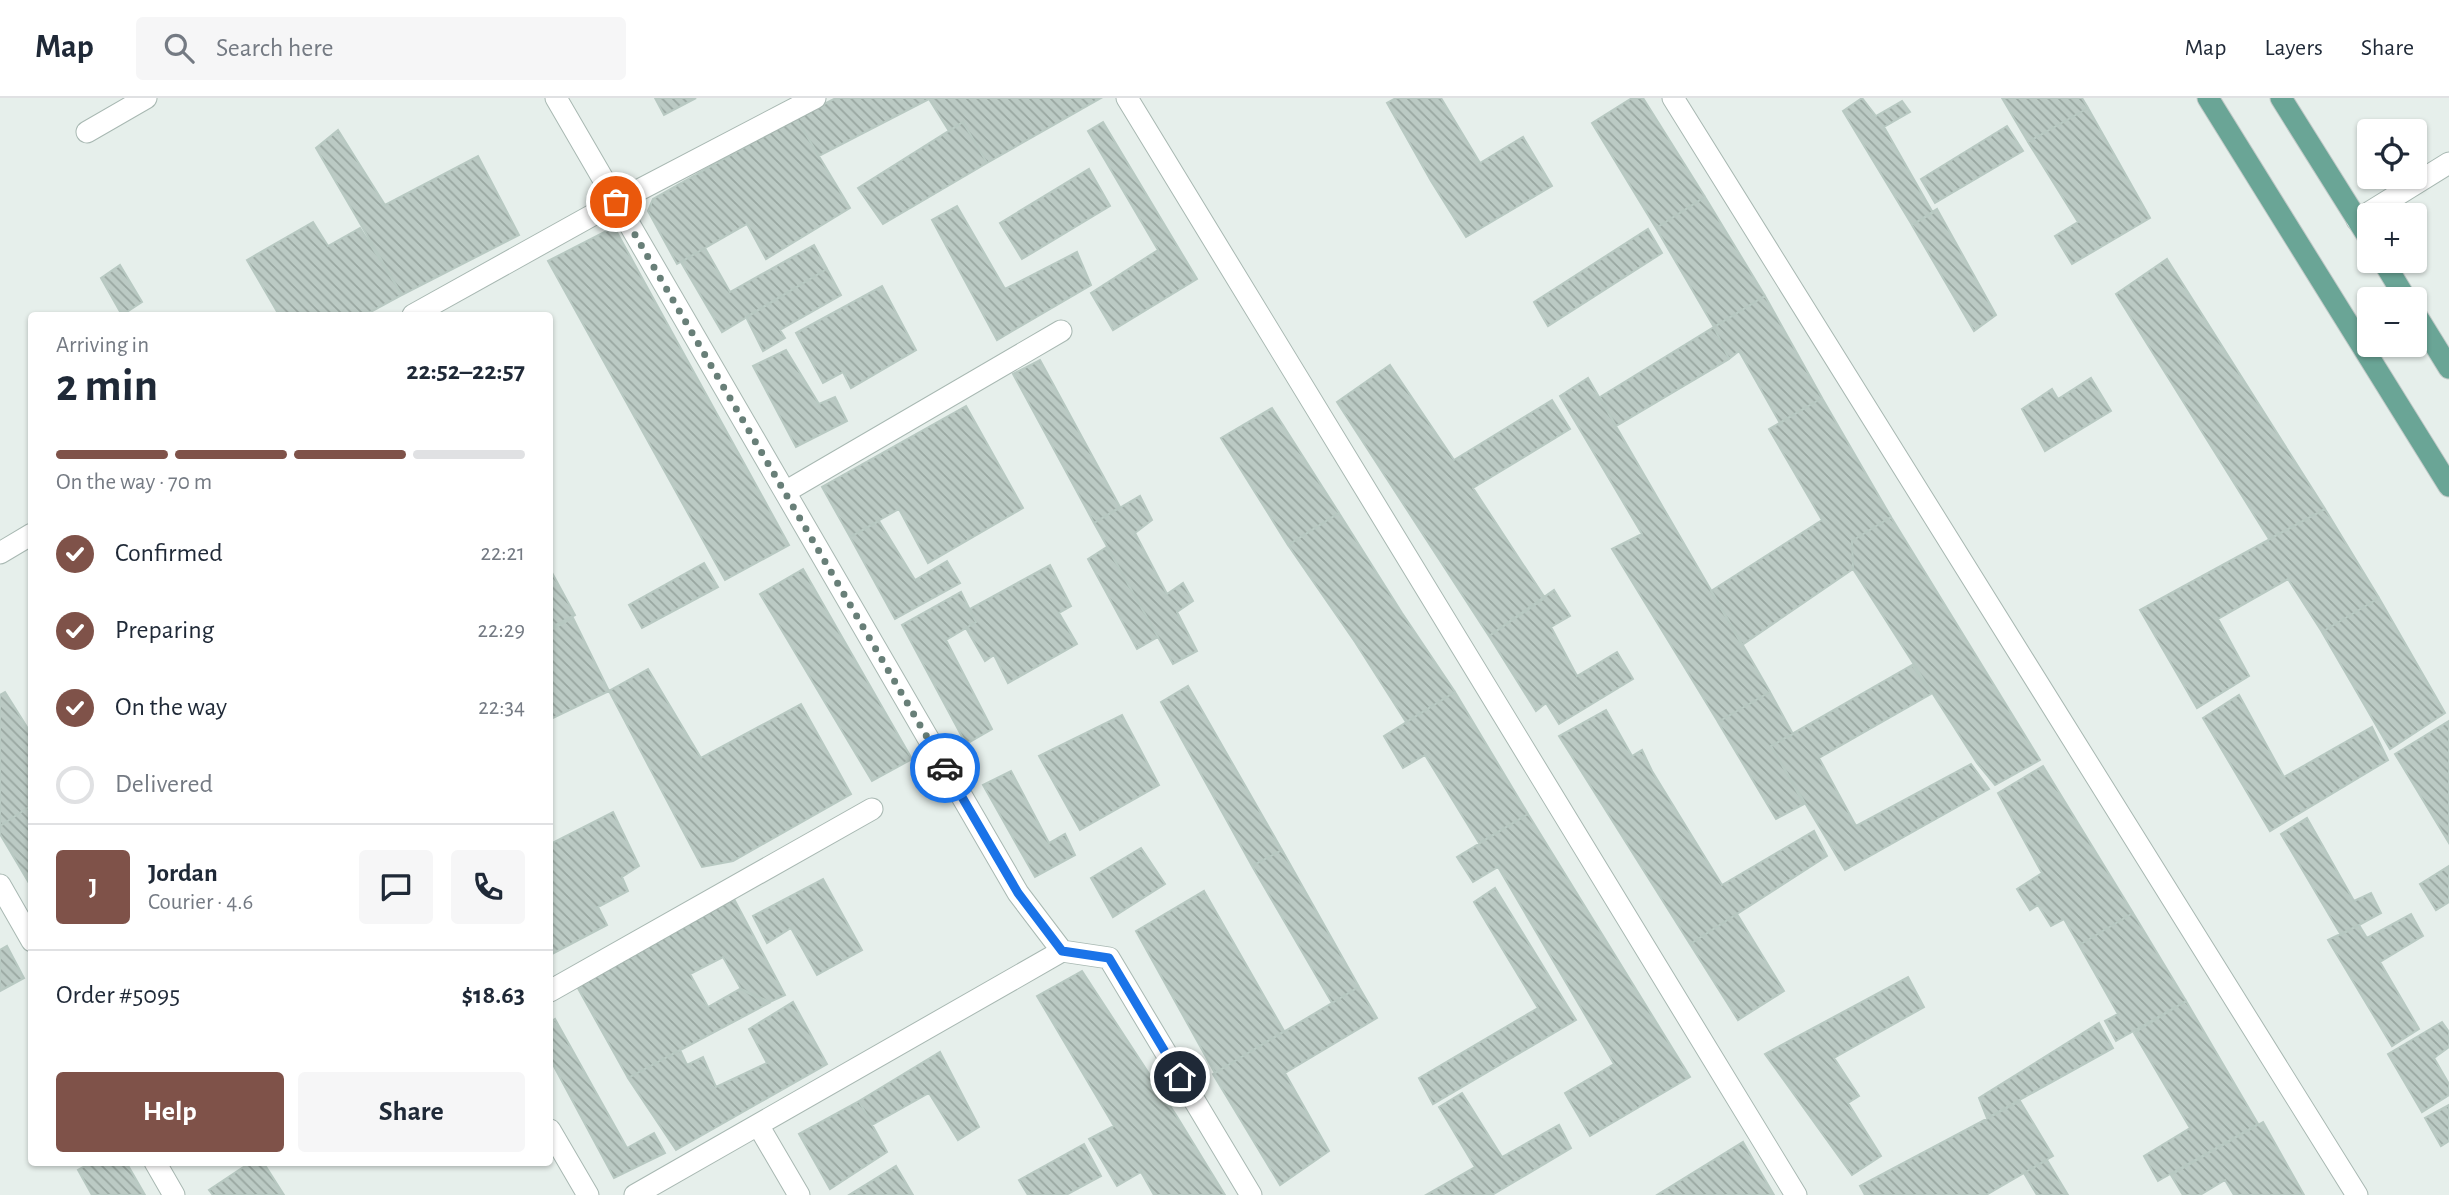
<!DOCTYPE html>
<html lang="en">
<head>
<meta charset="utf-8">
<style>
	:root { --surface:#fff; --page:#f6f6f7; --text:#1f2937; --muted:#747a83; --line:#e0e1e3; --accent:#7f5249 }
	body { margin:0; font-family:"Alegreya Sans",sans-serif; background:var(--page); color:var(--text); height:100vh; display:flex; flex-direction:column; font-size:26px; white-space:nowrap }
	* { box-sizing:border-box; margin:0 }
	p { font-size:23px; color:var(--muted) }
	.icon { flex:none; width:38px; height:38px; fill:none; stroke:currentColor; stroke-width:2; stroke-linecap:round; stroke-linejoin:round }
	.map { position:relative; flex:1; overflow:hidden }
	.details { position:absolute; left:28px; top:214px; width:525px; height:854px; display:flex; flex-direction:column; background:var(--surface); border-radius:7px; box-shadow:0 2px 5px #0004 }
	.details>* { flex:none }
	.tools { position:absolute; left:2357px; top:21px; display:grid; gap:14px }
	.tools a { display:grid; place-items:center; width:70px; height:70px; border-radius:7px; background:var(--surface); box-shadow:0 2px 5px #0004; font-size:35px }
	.pin { position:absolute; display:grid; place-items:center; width:60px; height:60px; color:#fff; margin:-30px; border:4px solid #fff; border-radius:50%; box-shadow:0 2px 7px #0007 }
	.courier { position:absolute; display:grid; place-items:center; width:70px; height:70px; margin:-35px; border:5px solid #1a73e8; border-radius:50%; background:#fff; color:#222; box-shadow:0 2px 9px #0007 }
	.overview em { font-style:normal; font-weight:700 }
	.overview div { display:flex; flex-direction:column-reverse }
	.overview { display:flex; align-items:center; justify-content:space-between; height:119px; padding:0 28px }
	h1 { font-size:46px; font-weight:700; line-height:52px }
	.bar { display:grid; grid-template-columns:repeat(4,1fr); gap:10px 7px; align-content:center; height:84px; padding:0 28px }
	.bar i { height:9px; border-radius:5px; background:var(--line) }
	.bar .active { background:var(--accent) }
	.bar p { grid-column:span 4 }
	.line { display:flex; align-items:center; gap:18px; padding:0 28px; border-top:2px solid var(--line) }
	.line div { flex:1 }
	.round { display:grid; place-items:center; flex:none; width:74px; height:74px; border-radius:7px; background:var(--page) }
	ol { padding:0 28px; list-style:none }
	li { display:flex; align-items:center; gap:21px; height:77px }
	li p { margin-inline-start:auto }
	li .icon { padding:7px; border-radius:50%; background:var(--accent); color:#fff; stroke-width:4 }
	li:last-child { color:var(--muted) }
	li i { width:38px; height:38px; border:4px solid var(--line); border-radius:50% }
	.action { display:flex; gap:14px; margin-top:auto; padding:14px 28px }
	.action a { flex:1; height:80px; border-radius:7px; background:var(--accent); color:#fff; font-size:28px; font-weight:700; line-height:80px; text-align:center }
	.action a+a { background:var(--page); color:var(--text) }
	header { display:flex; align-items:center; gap:42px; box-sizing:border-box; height:98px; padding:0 35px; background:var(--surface); border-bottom:2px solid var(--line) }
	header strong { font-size:33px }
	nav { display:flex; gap:38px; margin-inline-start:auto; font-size:24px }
	.search { width:490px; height:63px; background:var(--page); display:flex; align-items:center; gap:18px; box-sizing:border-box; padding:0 24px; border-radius:7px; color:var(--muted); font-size:26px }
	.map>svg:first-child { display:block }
</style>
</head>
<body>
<header>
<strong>Map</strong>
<div class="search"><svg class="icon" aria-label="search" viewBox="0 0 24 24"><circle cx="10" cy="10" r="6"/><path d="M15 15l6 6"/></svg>Search here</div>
<nav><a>Map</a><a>Layers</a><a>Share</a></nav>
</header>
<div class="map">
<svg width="2449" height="1097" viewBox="0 0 2449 1097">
	<defs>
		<pattern id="building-back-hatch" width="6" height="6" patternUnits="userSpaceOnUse" patternTransform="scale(1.75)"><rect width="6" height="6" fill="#bbcac4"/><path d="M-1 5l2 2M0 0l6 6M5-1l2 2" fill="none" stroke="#98a6a0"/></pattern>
	</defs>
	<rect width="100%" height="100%" fill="#e6efeb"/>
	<!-- building -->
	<path fill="url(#building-back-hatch)" stroke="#b8c9c2" stroke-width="2" d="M655 0H696L664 17Z
		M836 0H1101L987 65 963 24 949 33 929 1 819 58 796 20Z
		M1396 0H1441L1480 65 1523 39 1552 88 1466 139 1431 83 1387 5Z
		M1632 0H1643L1705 99 1656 130 1592 25Z
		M1862 0 1876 18 1902 3 1910 14 1884 29 1933 115 1912 127 1843 13Z
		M2002 0H2082L2088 10 2028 44Z
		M2088 10 2150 120 2072 166 2055 138 2078 124 2028 44Z
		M796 20 850 110 766 161 747 126 677 166 648 113 653 101Z
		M963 24 987 65 883 126 858 90Z
		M1103 24 1197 181 1113 232 1091 195 1158 152 1088 33Z
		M2007 28 2023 53 1935 105 1921 81Z
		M338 32 385 107 478 58 519 137 402 197 316 50Z
		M1089 71 1110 108 1022 161 1000 125Z
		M1705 99 1765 198 1714 229 1656 130Z
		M957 108 1005 191 1077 154 1091 187 997 242 932 122Z
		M1937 111 1996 217 1974 233 1912 127Z
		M313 124 328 148 360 130 402 197 365 217H279L247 162Z
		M614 129 789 447 725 482 548 163Z
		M1648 131 1662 155 1548 228 1534 204Z
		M814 147 827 171 722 234 681 164 705 150 730 194Z
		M2167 161 2325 411 2269 441 2116 196Z
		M120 167 142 204 122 217 101 180Z
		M827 171 841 197 780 232 785 240 763 253 746 219Z
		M882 188 916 252 851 290 843 274 823 285 796 235Z
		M1765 198 1822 300 1780 325 1739 253 1729 261 1714 229Z
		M1714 229 1729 261 1616 328 1600 299Z
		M786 252 819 306 835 299 847 323 796 349 753 268Z
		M1040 262 1120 409 1094 425 1013 276Z
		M1390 267 1454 362 1552 302 1570 331 1473 390 1545 500 1489 538 1337 304Z
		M1588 280 1770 594 1718 624 1612 451 1642 436 1560 298Z
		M2091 280 2111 313 2045 353 2022 311 2052 291 2058 301Z
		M1822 300 1891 419 1852 443 1853 471 1742 547 1711 493 1822 422 1769 331Z
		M966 308 1023 410 928 465 899 411 850 439 822 389Z
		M1272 310 1339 415 1288 447 1221 340Z
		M1140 398 1152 422 1135 435 1167 496 1183 485 1193 503 1177 514 1197 553 1173 566 1094 425Z
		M2325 411 2379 500 2322 534 2288 481 2218 521 2249 578 2197 610 2140 512Z
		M1339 415 1402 515 1455 594 1406 624 1355 544 1288 447Z
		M1891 419 2040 662 1995 687 1977 665 1853 471 1852 443Z
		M879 423 915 482 947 463 960 485 895 521 850 439Z
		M1107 449 1158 539 1137 551 1088 461Z
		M704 465 718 489 642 530 629 507Z
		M1050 467 1071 508 1059 515 1077 546 1008 585 994 557 985 563 966 530 976 524 970 511Z
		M550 471 575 517 550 530Z
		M803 471 912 661 872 683 760 496Z
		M1554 492 1570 518 1551 529 1577 578 1617 554 1633 581 1559 626 1546 605 1536 613 1489 538Z
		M961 494 976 524 946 542 992 631 966 646 902 527Z
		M2379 500 2445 615 2390 651 2322 534Z
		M573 520 609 593 551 621 550 532Z
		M1912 567 1931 596 1819 660 1856 728 1971 666 1989 691 1845 772 1771 648Z
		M648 571 701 660 801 606 851 696 733 763 702 769 609 593Z
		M1188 588 1282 752 1252 768 1161 604Z
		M5 594 32 637V707L0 728V597Z
		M1455 594 1528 716 1479 745 1425 657 1403 670 1384 638Z
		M1770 594 1793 636 1771 648 1804 706 1776 721 1718 624Z
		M2239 597 2284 679 2372 629 2388 662 2270 733 2203 620Z
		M1606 612 1632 658 1642 652 1652 673 1722 787 1814 733 1827 758 1690 846 1559 638Z
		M1122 617 1159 687 1080 732 1039 658Z
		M2449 623V745L2395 656Z
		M2043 668 2133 815 2079 847 2064 821 2051 828 2038 807 2030 812 2017 791 2042 775 1998 695Z
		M1011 673 1049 745 1065 736 1075 757 1035 779 983 687Z
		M32 707V790L0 736V728Z
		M613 714 639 768 622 779 628 793 598 809 607 827 550 857V746Z
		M1528 716 1690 979 1590 1038 1565 995 1614 966 1498 769 1473 784 1457 759Z
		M2307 720 2354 803 2371 795 2381 815 2341 837 2281 736Z
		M1141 750 1165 786 1113 819 1091 780Z
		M1282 752 1359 889 1332 905 1252 768Z
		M2449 768V804L2436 812 2420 786Z
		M823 781 862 852 817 877 791 830 767 845 753 818Z
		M1495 790 1576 922 1433 1006 1419 980 1538 910 1474 804Z
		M1204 793 1284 933 1215 975 1136 833Z
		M734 801 785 897 770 904 741 891 723 859 690 876 708 909 740 891 769 905 628 980 575 885Z
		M2133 815 2186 903 2116 943 2105 923 2118 916 2079 847Z
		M1737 816 1784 893 1738 922 1690 846Z
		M2411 816 2423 838 2380 864 2419 931 2392 948 2328 842 2359 827 2367 840Z
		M7 848 24 880 0 893V852Z
		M1082 873 1176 1017 1225 1097H1154L1141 1074 1117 1088 1089 1041 1114 1028 1037 898Z
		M1908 879 1924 909 1834 960 1859 998 1848 1005 1881 1058 1852 1077 1765 956Z
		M1359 889 1377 920 1285 975 1329 1053 1280 1087 1213 976Z
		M2186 903 2258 1026 2158 1083 2144 1058 2190 1030 2134 935Z
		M793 904 827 966 676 1052 628 980 680 952 687 967 703 959 716 989 767 965 749 931Z
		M555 921 627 1050 654 1035 665 1055 614 1080 550 961V924Z
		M2442 924 2449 934V949L2434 960 2449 986V997L2422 1014 2388 956Z
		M2099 925 2113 950 1987 1020 1979 1000Z
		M940 954 979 1029 958 1042 929 995 872 1027 859 1003Z
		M1462 995 1502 1059 1559 1027 1571 1050 1492 1097H1426L1475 1069 1439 1009Z
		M859 1003 887 1054 830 1091 799 1036Z
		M2020 1003 2053 1058 1986 1097H1865L1860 1088Z
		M2449 1007V1043L2441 1048 2425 1020Z
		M2263 1024 2304 1097H2234L2225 1082 2200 1097H2183L2171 1077Z
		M1743 1044 1774 1097H1657Z
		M1084 1046 1101 1078 1066 1097H1028L1019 1082Z
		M2047 1062 2068 1097H2037L2024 1075Z
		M92 1064H126L145 1097H92L78 1072Z
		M251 1064H263L284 1097H213L209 1092Z
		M896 1068 913 1097H849Z"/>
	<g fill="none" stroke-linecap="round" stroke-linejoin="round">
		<!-- minor casing -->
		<g stroke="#a8b8b2" stroke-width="23">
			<path id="minor" d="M556 0 1018 795 1062 853 1109 860 1251 1097
				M1127 0 1796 1097
				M1673 0 2357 1097
				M87 34 146 0
				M2357 122 2449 65
				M413 217 616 104 815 0
				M785 394 1061 233
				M0 455 32 436
				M0 787 32 843
				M550 893 872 711
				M758 1027 799 1097
				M550 1032 588 1097
				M155 1064 174 1097
				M635 1097 1062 853"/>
		</g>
		<!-- major casing -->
		<g stroke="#c2cac8" stroke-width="23">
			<path id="major" d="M2208 0 2449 388
				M2281 0 2370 142
				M2383 163 2406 201
				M2415 215 2449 270"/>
		</g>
		<!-- minor -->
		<use href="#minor" stroke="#fff" stroke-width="21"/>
		<!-- major -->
		<use href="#major" stroke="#6aa596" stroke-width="21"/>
	</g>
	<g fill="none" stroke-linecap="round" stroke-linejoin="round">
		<!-- done -->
		<path stroke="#687f78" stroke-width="7" stroke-dasharray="0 12.6" d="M616 104 945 670"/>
		<!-- route -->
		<path stroke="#1a73e8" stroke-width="9" d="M945 670 1018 795 1062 853 1109 860 1180 979"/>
	</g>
</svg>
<div class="tools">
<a><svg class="icon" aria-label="locate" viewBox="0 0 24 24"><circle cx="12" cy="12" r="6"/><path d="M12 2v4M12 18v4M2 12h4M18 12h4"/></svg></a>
<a>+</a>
<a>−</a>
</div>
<div class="pin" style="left:616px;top:104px;background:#ea580c"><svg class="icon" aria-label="bag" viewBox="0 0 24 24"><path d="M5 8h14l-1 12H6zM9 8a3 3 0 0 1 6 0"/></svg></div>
<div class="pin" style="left:1180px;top:979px;background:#1f2937"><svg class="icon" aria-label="home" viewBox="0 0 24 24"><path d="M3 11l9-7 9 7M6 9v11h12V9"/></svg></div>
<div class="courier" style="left:945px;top:670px"><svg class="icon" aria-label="car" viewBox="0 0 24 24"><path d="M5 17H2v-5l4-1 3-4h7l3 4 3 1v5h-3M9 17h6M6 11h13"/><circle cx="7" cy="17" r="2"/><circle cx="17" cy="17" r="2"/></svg></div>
<section class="details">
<div class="overview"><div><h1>2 min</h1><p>Arriving in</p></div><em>22:52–22:57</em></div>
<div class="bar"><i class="active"></i><i class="active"></i><i class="active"></i><i></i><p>On the way · 70 m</p></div>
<ol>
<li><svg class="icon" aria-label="check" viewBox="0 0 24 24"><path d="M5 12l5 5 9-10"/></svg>Confirmed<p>22:21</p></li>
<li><svg class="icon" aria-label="check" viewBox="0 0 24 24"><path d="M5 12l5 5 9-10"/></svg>Preparing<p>22:29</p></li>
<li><svg class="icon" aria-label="check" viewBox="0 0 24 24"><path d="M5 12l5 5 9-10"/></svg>On the way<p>22:34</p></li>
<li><i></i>Delivered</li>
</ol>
<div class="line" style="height:126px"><b class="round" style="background:var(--accent);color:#fff">J</b><div><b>Jordan</b><p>Courier · 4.6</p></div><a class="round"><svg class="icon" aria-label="chat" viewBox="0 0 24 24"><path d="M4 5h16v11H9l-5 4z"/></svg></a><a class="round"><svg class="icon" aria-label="phone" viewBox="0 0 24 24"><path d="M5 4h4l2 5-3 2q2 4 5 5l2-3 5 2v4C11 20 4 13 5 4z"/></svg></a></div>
<div class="line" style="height:91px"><div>Order #5095</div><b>$18.63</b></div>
<div class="action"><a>Help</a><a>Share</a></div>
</section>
</div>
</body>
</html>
